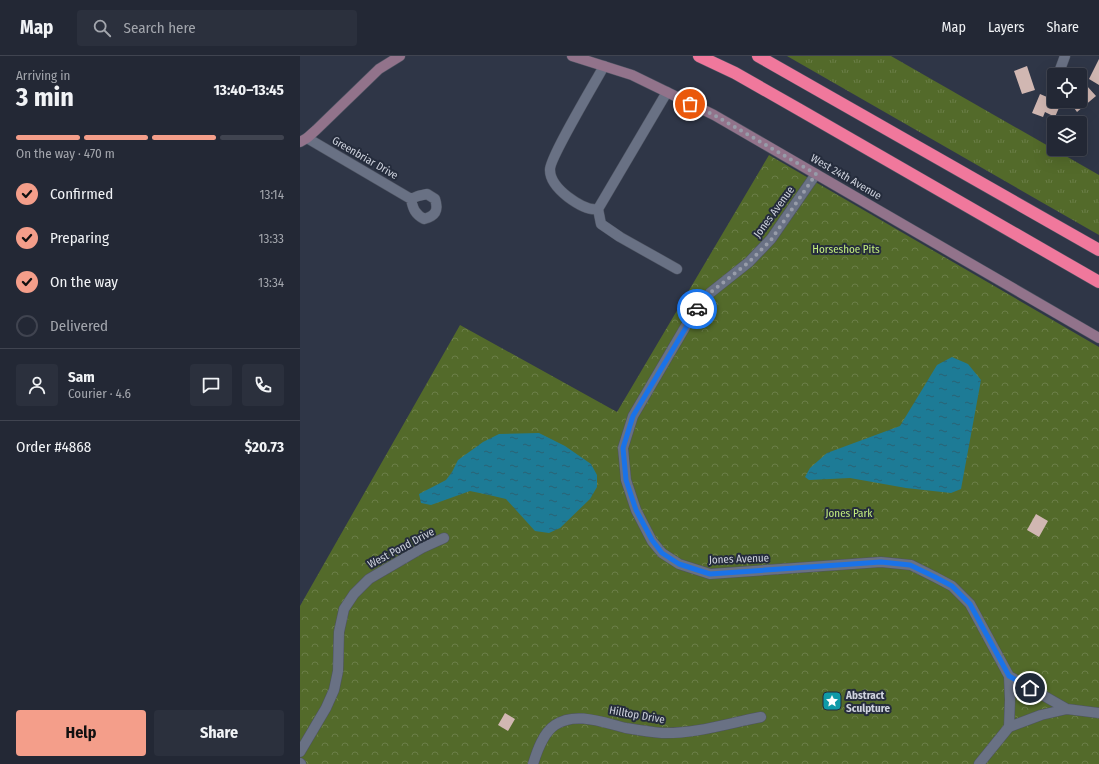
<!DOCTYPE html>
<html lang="en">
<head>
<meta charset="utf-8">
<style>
	:root { --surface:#232835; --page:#2b303d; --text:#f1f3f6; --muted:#a3a6ad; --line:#404450; --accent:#f49e8a }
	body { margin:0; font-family:"Fira Sans Condensed",sans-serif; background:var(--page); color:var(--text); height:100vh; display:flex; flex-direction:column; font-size:15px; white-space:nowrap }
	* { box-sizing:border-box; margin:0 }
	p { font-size:13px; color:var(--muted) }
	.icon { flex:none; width:22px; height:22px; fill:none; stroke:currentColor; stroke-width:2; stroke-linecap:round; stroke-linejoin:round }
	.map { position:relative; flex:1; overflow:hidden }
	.side { display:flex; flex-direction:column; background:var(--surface); width:300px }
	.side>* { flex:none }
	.buttons { position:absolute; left:747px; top:12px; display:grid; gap:8px }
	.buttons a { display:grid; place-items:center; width:40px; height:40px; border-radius:4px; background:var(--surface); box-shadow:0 4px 16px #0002,0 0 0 1px var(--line); font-size:20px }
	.pin { position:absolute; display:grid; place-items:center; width:34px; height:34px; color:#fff; margin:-17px; border:2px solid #fff; border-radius:50%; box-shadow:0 1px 4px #0007 }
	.courier { position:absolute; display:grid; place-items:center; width:40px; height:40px; margin:-20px; border:3px solid #1a73e8; border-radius:50%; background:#fff; color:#222; box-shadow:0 1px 5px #0007 }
	.overview em { font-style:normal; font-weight:700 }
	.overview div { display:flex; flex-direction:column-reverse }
	.overview { display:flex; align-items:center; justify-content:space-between; height:68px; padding:0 16px }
	h1 { font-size:26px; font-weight:700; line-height:30px }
	.bar { display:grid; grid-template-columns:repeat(4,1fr); gap:6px 4px; align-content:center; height:48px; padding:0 16px }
	.bar i { height:5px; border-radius:3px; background:var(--line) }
	.bar .active { background:var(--accent) }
	.bar p { grid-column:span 4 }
	.line { display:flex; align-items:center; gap:10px; padding:0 16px; border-top:1px solid var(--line) }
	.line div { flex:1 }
	.round { display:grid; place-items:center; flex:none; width:42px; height:42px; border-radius:4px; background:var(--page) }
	ol { padding:0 16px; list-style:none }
	li { display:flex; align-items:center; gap:12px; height:44px }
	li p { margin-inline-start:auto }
	li .icon { padding:4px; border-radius:50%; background:var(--accent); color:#111; stroke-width:4 }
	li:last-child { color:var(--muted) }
	li i { width:22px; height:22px; border:2px solid var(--line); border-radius:50% }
	.action { display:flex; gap:8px; margin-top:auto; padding:8px 16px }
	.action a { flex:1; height:46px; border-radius:4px; background:var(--accent); color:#111; font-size:16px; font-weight:700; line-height:46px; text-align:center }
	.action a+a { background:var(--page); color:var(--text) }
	header { display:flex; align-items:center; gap:24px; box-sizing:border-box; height:56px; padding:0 20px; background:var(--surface); border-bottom:1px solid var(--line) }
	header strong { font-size:19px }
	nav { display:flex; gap:22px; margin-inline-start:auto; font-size:14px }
	.search { width:280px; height:36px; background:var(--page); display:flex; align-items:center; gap:10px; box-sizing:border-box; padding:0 14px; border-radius:4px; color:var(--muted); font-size:15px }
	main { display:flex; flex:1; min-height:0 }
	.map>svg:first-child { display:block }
</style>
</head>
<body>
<header>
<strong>Map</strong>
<div class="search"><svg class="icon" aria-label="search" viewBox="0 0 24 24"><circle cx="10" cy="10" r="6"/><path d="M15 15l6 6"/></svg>Search here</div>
<nav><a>Map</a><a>Layers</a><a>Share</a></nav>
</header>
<main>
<section class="side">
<div class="overview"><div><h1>3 min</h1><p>Arriving in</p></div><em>13:40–13:45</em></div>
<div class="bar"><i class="active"></i><i class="active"></i><i class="active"></i><i></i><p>On the way · 470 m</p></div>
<ol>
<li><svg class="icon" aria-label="check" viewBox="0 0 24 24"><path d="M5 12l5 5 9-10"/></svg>Confirmed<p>13:14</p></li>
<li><svg class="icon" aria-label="check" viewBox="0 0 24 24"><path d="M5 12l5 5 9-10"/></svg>Preparing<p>13:33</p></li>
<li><svg class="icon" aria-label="check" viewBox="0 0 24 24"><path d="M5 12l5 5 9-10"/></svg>On the way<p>13:34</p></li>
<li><i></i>Delivered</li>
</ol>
<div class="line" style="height:72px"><a class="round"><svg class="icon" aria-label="person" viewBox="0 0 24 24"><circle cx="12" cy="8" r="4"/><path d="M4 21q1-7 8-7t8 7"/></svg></a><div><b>Sam</b><p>Courier · 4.6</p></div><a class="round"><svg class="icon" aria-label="chat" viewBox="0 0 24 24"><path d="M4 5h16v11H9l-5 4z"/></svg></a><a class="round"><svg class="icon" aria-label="phone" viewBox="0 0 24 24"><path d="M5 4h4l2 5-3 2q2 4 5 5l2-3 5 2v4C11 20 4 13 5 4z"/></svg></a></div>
<div class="line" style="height:52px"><div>Order #4868</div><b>$20.73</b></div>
<div class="action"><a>Help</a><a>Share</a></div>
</section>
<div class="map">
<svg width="799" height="708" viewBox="0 0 799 708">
	<defs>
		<pattern id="grass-tufts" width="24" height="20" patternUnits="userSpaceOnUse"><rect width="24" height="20" fill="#536a2a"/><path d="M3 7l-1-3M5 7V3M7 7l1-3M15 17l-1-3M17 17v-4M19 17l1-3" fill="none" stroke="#6b7e48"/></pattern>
		<pattern id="park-crowns" width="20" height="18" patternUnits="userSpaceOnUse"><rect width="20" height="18" fill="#536a2a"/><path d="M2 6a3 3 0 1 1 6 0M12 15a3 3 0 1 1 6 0" fill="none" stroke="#6b7e48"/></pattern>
		<pattern id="water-ripples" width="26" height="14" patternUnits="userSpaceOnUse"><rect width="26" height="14" fill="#1d7b96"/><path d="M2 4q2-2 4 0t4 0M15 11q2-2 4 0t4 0" fill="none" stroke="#2a6375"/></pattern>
	</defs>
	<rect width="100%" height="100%" fill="#2f3647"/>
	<!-- grass -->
	<path fill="url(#grass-tufts)" d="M487 0H591L799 119V179Z"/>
	<!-- park -->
	<path fill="url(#park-crowns)" d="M469 99 799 291V708H0V550L160 269 317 356Z"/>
	<!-- water -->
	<path fill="url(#water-ripples)" d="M652 301 668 308 681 324 661 433 651 437 606 432 550 422 509 424 505 421 510 412 527 397 600 370 637 309Z
		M239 377 265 390 291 408 297 419V431L290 443 260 472 249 477 235 475 206 443 189 439 170 435 131 449 121 447 119 438 146 424 152 416 158 404 183 386 199 378Z"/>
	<!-- building -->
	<path fill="#d1b7b2" d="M799 3V29L789 23Z
		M727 10 735 34 722 38 714 15Z
		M787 30 796 40 777 56 769 45H780V36Z
		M740 38 761 47 755 61 745 56 743 61 732 57Z
		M736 458 748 465 739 481 727 474Z
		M205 657 215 663 208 675 198 669Z"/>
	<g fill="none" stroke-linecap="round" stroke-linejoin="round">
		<!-- street casing -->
		<g stroke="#4e5462" stroke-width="11">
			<path id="street" d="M758 19 765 0
				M367 36 298 153 301 168 320 181 377 213
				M7 82 111 143
				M516 118 471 183 449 206 410 237 394 256 333 360 323 392 326 424 336 454 352 485 362 497 379 508 410 518 581 506 611 509 635 521 652 530 670 548 709 620 767 653
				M127 138 135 143C139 155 135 160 124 163 115 158 113 153 111 143L118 140Z
				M298 153C288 155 276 147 268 141 259 134 250 125 250 114 249 103 296 25 304 10
				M709 671 710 644 709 620
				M0 696 26 652 34 634 38 615 39 576 44 553 54 538 69 523 122 492 144 482
				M0 707 1 708
				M233 708C237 695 243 677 255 669 276 655 304 667 326 672 338 674 351 676 362 677 395 678 429 667 461 661
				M679 708 709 671 741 659 767 653 799 657"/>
		</g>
		<!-- secondary casing -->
		<g stroke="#4e5462" stroke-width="11">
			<path id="secondary" d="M272 0 332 19 414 59 799 282
				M0 86 7 82 16 74 79 13 100 0"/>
		</g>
		<!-- highway casing -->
		<g stroke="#4e5462" stroke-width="13">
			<path id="highway" d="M399 0 435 17 500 54 799 226
				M458 0 799 194"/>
		</g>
		<!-- street -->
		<use href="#street" stroke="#697184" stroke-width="10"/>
		<!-- secondary -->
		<use href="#secondary" stroke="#92738b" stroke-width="10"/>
		<!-- highway -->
		<use href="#highway" stroke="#f0789c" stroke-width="12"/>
	</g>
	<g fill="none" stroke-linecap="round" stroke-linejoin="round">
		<!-- done -->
		<path stroke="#979ca9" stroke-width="4" stroke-dasharray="0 7.2" d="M390 48 414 59 516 118 471 184 449 206 410 237 397 253"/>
		<!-- route -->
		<path stroke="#1a73e8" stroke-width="5" d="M397 253 333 360 323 392 326 424 336 454 352 484 362 497 379 508 410 518 581 506 610 509 635 521 652 530 670 548 709 620 730 632"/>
	</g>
	<!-- icons -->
	<defs>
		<g id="sight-square" transform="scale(1)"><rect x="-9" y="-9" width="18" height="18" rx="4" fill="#0f9aa8" stroke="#252c3c"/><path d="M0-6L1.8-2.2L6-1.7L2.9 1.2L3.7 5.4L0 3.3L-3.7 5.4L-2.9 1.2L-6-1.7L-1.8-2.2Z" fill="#fff"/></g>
	</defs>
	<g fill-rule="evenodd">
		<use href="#sight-square" x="532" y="645"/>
	</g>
	<g text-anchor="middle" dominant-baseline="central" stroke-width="4" stroke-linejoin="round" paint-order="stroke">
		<!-- street labels -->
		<g font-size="11" fill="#cfd3de" stroke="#252c3c">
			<text transform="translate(65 102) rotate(30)">Greenbriar Drive</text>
			<text transform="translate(546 121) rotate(30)">West 24th Avenue</text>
			<text transform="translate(474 156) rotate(-54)">Jones Avenue</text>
			<text transform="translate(101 492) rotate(-28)">West Pond Drive</text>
			<text transform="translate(439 503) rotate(-2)">Jones Avenue</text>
			<text transform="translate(337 659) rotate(10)">Hilltop Drive</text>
		</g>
		<!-- park labels -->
		<g font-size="11" fill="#c3ed7f" stroke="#252c3c">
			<text x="546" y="193">Horseshoe Pits</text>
			<text x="549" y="457">Jones Park</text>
		</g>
		<!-- poi labels -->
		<g font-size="11" font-weight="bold" fill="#cfd3de" stroke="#252c3c" text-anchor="start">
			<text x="546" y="639">Abstract<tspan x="546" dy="13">Sculpture</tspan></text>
		</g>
	</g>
</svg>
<div class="buttons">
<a><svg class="icon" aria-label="locate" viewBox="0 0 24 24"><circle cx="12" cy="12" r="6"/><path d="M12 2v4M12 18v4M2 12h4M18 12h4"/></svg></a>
<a><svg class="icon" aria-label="layers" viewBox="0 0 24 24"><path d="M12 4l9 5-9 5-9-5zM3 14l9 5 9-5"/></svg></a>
</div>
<div class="pin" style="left:390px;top:48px;background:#ea580c"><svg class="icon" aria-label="bag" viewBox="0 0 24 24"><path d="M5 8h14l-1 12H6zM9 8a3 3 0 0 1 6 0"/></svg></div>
<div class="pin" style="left:730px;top:632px;background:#1f2937"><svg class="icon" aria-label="home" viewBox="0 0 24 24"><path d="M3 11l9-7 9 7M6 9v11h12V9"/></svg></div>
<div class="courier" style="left:397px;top:253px"><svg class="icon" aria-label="car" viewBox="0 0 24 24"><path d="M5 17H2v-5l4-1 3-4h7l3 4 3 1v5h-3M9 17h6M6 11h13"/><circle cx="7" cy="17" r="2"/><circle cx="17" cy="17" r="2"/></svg></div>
</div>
</main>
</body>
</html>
